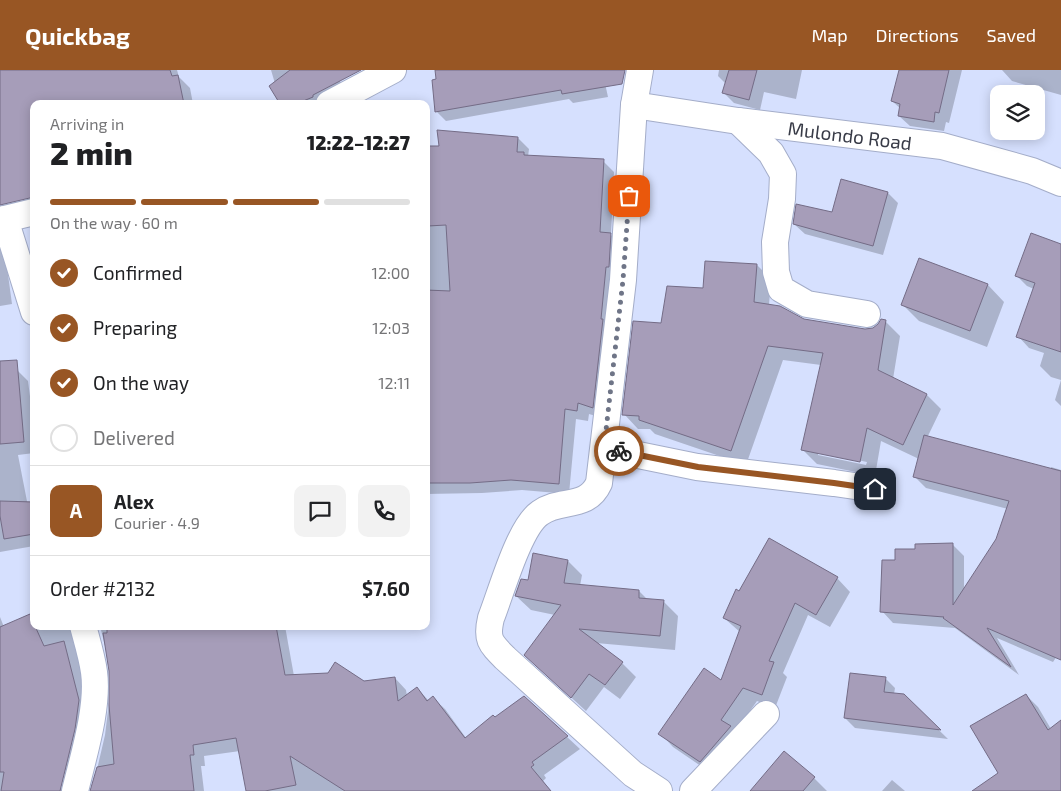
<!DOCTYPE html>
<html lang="en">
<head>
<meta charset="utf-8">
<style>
	:root { --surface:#fff; --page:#f2f2f2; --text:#202124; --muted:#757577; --line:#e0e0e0; --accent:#985624 }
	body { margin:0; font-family:"Exo 2",sans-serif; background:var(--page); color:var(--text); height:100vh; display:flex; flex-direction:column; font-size:19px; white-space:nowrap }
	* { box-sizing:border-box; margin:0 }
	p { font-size:16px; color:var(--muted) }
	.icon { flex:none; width:28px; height:28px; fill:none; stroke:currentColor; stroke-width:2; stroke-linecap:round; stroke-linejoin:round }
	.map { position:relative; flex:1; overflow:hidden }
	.details { position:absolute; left:30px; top:30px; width:400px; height:530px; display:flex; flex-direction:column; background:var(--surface); border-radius:10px; box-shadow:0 2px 12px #0003 }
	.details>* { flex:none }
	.buttons { position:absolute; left:990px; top:15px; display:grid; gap:10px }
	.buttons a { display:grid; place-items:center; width:55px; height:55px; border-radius:10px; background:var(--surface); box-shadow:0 2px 12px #0003; font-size:25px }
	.pin { position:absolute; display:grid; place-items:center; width:42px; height:42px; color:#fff; margin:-21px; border-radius:10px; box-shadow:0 2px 8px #0006 }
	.courier { position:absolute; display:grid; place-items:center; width:50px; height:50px; margin:-25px; border:4px solid #985624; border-radius:50%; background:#fff; color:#222; box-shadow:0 1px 6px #0007 }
	.overview em { font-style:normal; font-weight:800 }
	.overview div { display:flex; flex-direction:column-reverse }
	.overview { display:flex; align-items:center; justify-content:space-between; height:85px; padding:0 20px }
	h1 { font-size:32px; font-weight:800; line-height:38px }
	.bar { display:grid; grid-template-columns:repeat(4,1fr); gap:8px 5px; align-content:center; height:60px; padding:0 20px }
	.bar i { height:6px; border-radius:4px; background:var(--line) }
	.bar .current { background:var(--accent) }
	.bar p { grid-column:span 4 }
	.line { display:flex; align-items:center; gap:12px; padding:0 20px; border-top:1px solid var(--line) }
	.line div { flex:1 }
	.round { display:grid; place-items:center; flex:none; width:52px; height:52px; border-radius:10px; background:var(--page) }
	ol { padding:0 20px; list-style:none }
	li { display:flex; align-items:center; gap:15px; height:55px }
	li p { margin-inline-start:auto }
	li .icon { padding:5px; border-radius:50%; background:var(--accent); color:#fff; stroke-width:4 }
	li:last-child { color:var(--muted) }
	li i { width:28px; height:28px; border:2px solid var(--line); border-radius:50% }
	header { display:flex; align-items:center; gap:30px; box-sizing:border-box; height:70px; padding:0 25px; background:var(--accent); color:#fff }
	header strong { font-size:24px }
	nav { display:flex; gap:28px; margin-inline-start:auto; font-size:18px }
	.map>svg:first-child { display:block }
</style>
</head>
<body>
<header>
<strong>Quickbag</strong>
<nav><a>Map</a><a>Directions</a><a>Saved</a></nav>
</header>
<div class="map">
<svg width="1061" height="721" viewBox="0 0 1061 721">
	<rect width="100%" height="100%" fill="#d6e0fe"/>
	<!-- shadow -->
	<path fill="#0003" fill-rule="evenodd" d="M0 0H177L179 7 190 18 193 34H34V142L0 148Z
		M271 0H336L344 22 321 34H281Z
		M437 0H606L603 4 608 27 573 33 569 29 446 51 437 42 433 11 438 10Z
		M719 0H802L796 29 764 22 760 40 734 33 724 23 726 14 718 6Z
		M900 0H962L949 53 946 52 944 61 910 56 899 46 901 39 892 31Z
		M1002 0H1061V25L1012 11Z
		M518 68 529 79 528 87 603 91 614 102 611 165 621 175 603 348 589 344 588 351 576 349 569 424 522 420 482 423 426 424V77Z
		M842 111 888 123 898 133 883 185 805 164 794 154 833 143Z
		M0 172 4 175 12 234 0 236Z
		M1061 175V336L1055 330 1061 310 1051 307 1040 296 1044 283 1029 278 1018 266 1034 219 1027 216 1016 205Z
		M919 190 988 215 1004 232 987 277 919 251 902 234Z
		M757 195 771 209 769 235 804 250 865 260 873 259 885 251 900 266 893 309 927 325 941 339 927 368 1051 399V397L1061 400V580L1053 592 997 568 1019 605 955 558 893 553 882 541 896 492 916 480 953 475 964 486V519L997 470 1008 439 926 418 914 406 919 389 881 371 875 406 817 394 803 380 821 295 783 290 746 395 655 364 650 359H638L624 344 662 255 704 219ZM818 382 867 392 866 395 818 385Z
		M16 299 28 311 33 349 34 383 18 385 34 467V476L0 482V302Z
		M568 491 582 505 580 516 639 521 648 530 663 531 678 546 675 580 596 573 622 593 636 607 620 629 604 617 586 641 540 599 555 545 531 540 516 526 529 511Z
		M837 508 850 522 830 557 808 545 783 603 787 607 775 638 757 631 735 662 714 705 673 677 660 663 722 612 740 562 724 548 740 522Z
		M34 543V556H86L90 616 74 721H0V547L4 557Z
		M100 556H285L294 606 363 612 395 608 406 620 407 626 417 618 429 631 433 628 445 639 482 690 464 721H248L240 681 204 686 205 696H201L204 721H92L105 665 111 616 108 588Z
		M885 608 895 618 894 624 903 625 948 669 855 658 845 648Z
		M1026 625 1038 637 1051 659 1061 652V721H993Z
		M524 627 580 679 544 705 546 708 543 711 551 721H484Z
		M814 708 827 721H751Z
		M892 710 905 721H882Z"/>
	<!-- building -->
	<path fill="#a69db9" stroke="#746c86" d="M0 0H170L172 6 178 5 184 34H34V127L0 135Z
		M290 0H361L313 25V27L296 34H280L269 16Z
		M435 0H625L622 14 562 24 561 20 435 42 432 10 436 9Z
		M729 0H757L749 30 722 23Z
		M899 0H949L939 43 935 42 934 52 898 46 900 34 891 31Z
		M437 60 518 67 517 82H524V85L604 89 600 162 611 163 609 197H606L601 249H603L593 338 578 333 577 341 565 339 559 414 511 410 470 413H426V332H428L429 270H426V220L450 221 446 155 428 156 426 76H439Z
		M841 109 888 122 873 176 793 154 796 134 832 142Z
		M1031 163 1061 174V282L1016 267 1035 213 1015 206Z
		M919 188 988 214 970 261 901 235Z
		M705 191 757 194 754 232 780 236 804 249 865 259 873 258 878 254 881 249 886 250 878 300 927 324 903 375 867 358 860 392 801 380 823 283 768 276 731 381 639 350V346L622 345 633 251 661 253 667 216 703 218Z
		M17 290 24 372 0 374V291Z
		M924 365 1061 401V590L987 558 1011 597 943 548 944 547 880 542 882 490H895V479H915V474L953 473V535L996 469 1009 431 913 407Z
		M0 431 34 432V464L4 469 0 446Z
		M769 468 838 507 816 545 795 533 769 591 774 592 762 625 743 618 721 650 731 656 700 692 658 664 704 598 721 610 741 556 723 548 736 519 739 521Z
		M533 483 568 490 564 513 639 520V528L664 530 660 566 579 559 623 592 605 615 589 604 571 628 524 585 561 535 515 526 521 509 528 510Z
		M30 544 34 556H35L44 576 64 571 79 630 75 659 60 721H1L4 702H0V557Z
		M107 556H276L285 605 328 603 335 592 364 611 395 607 398 631 417 617 427 631 433 626 465 668 493 645 495 647 524 626 568 666 532 692 534 695 531 697 551 721H345L290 686 296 715 265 721H246L236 668 193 675 194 685H190L194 721H90L97 697 114 694 109 635V601L103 563H107Z
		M850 603 886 607 884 622 904 624 941 660 844 648Z
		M1026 624 1048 660 1061 650V721H972L998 703 970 656Z
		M784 681 815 707 803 721H750Z"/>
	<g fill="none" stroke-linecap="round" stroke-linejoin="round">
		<!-- street casing -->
		<g stroke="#a4adc9" stroke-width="28">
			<g id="street">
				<path d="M640 0 634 35 623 210 599 413C587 440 560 428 540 443 519 457 501 523 491 548 486 569 490 573 505 588L633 704 659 721"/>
				<path d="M329 34 393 0"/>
				<path id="s1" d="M634 35 738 51 942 76 1032 101 1061 113"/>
				<path d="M738 51 771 83 783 104 782 129 775 172 776 202 781 219 807 234 867 244"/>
				<path d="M5 149 34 242"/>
				<path d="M0 150 34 142"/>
				<path d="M604 378 697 397 834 413 875 419"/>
				<path d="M75 721C83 687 99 637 94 602 92 587 87 571 83 556"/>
				<path d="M693 721 766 644"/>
			</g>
		</g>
		<!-- street -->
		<use href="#street" stroke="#fff" stroke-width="26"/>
	</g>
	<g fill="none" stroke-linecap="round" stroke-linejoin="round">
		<!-- done -->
		<path stroke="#6f7587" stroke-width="5" stroke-dasharray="0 9" d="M619 381 604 378 623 210 629 126"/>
		<!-- route -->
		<path stroke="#985624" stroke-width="6" d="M619 381 698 397 834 413 875 419"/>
	</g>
	<g text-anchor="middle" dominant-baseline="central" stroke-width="4" stroke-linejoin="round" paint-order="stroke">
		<!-- street labels -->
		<g font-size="19" fill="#383b47" stroke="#eaeefa">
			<text stroke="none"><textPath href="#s1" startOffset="218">Mulondo Road</textPath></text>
		</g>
	</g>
</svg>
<div class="buttons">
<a><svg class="icon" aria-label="layers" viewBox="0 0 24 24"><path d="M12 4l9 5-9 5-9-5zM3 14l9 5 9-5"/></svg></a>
</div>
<div class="pin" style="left:629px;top:126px;background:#ea580c"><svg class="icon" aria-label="bag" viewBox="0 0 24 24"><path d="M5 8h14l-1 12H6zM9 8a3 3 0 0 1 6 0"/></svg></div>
<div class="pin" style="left:875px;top:419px;background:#1f2937"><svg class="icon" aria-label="home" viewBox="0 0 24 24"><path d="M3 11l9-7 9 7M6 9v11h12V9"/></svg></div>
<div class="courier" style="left:619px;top:381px"><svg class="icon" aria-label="bike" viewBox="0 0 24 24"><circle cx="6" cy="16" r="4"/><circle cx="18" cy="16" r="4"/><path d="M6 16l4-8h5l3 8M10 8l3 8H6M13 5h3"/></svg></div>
<section class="details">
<div class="overview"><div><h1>2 min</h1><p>Arriving in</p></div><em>12:22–12:27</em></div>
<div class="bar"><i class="current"></i><i class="current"></i><i class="current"></i><i></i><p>On the way · 60 m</p></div>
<ol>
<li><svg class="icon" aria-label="check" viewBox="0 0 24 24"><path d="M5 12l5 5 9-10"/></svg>Confirmed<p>12:00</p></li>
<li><svg class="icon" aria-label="check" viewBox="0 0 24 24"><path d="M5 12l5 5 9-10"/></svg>Preparing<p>12:03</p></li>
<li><svg class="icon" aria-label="check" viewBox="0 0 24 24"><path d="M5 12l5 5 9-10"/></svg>On the way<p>12:11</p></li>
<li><i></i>Delivered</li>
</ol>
<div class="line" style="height:90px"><b class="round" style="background:var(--accent);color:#fff">A</b><div><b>Alex</b><p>Courier · 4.9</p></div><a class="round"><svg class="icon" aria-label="chat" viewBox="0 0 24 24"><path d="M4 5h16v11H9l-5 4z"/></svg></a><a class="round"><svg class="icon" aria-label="phone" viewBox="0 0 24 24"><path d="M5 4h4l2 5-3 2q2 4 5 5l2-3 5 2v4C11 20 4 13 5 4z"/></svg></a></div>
<div class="line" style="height:65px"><div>Order #2132</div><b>$7.60</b></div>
</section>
</div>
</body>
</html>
